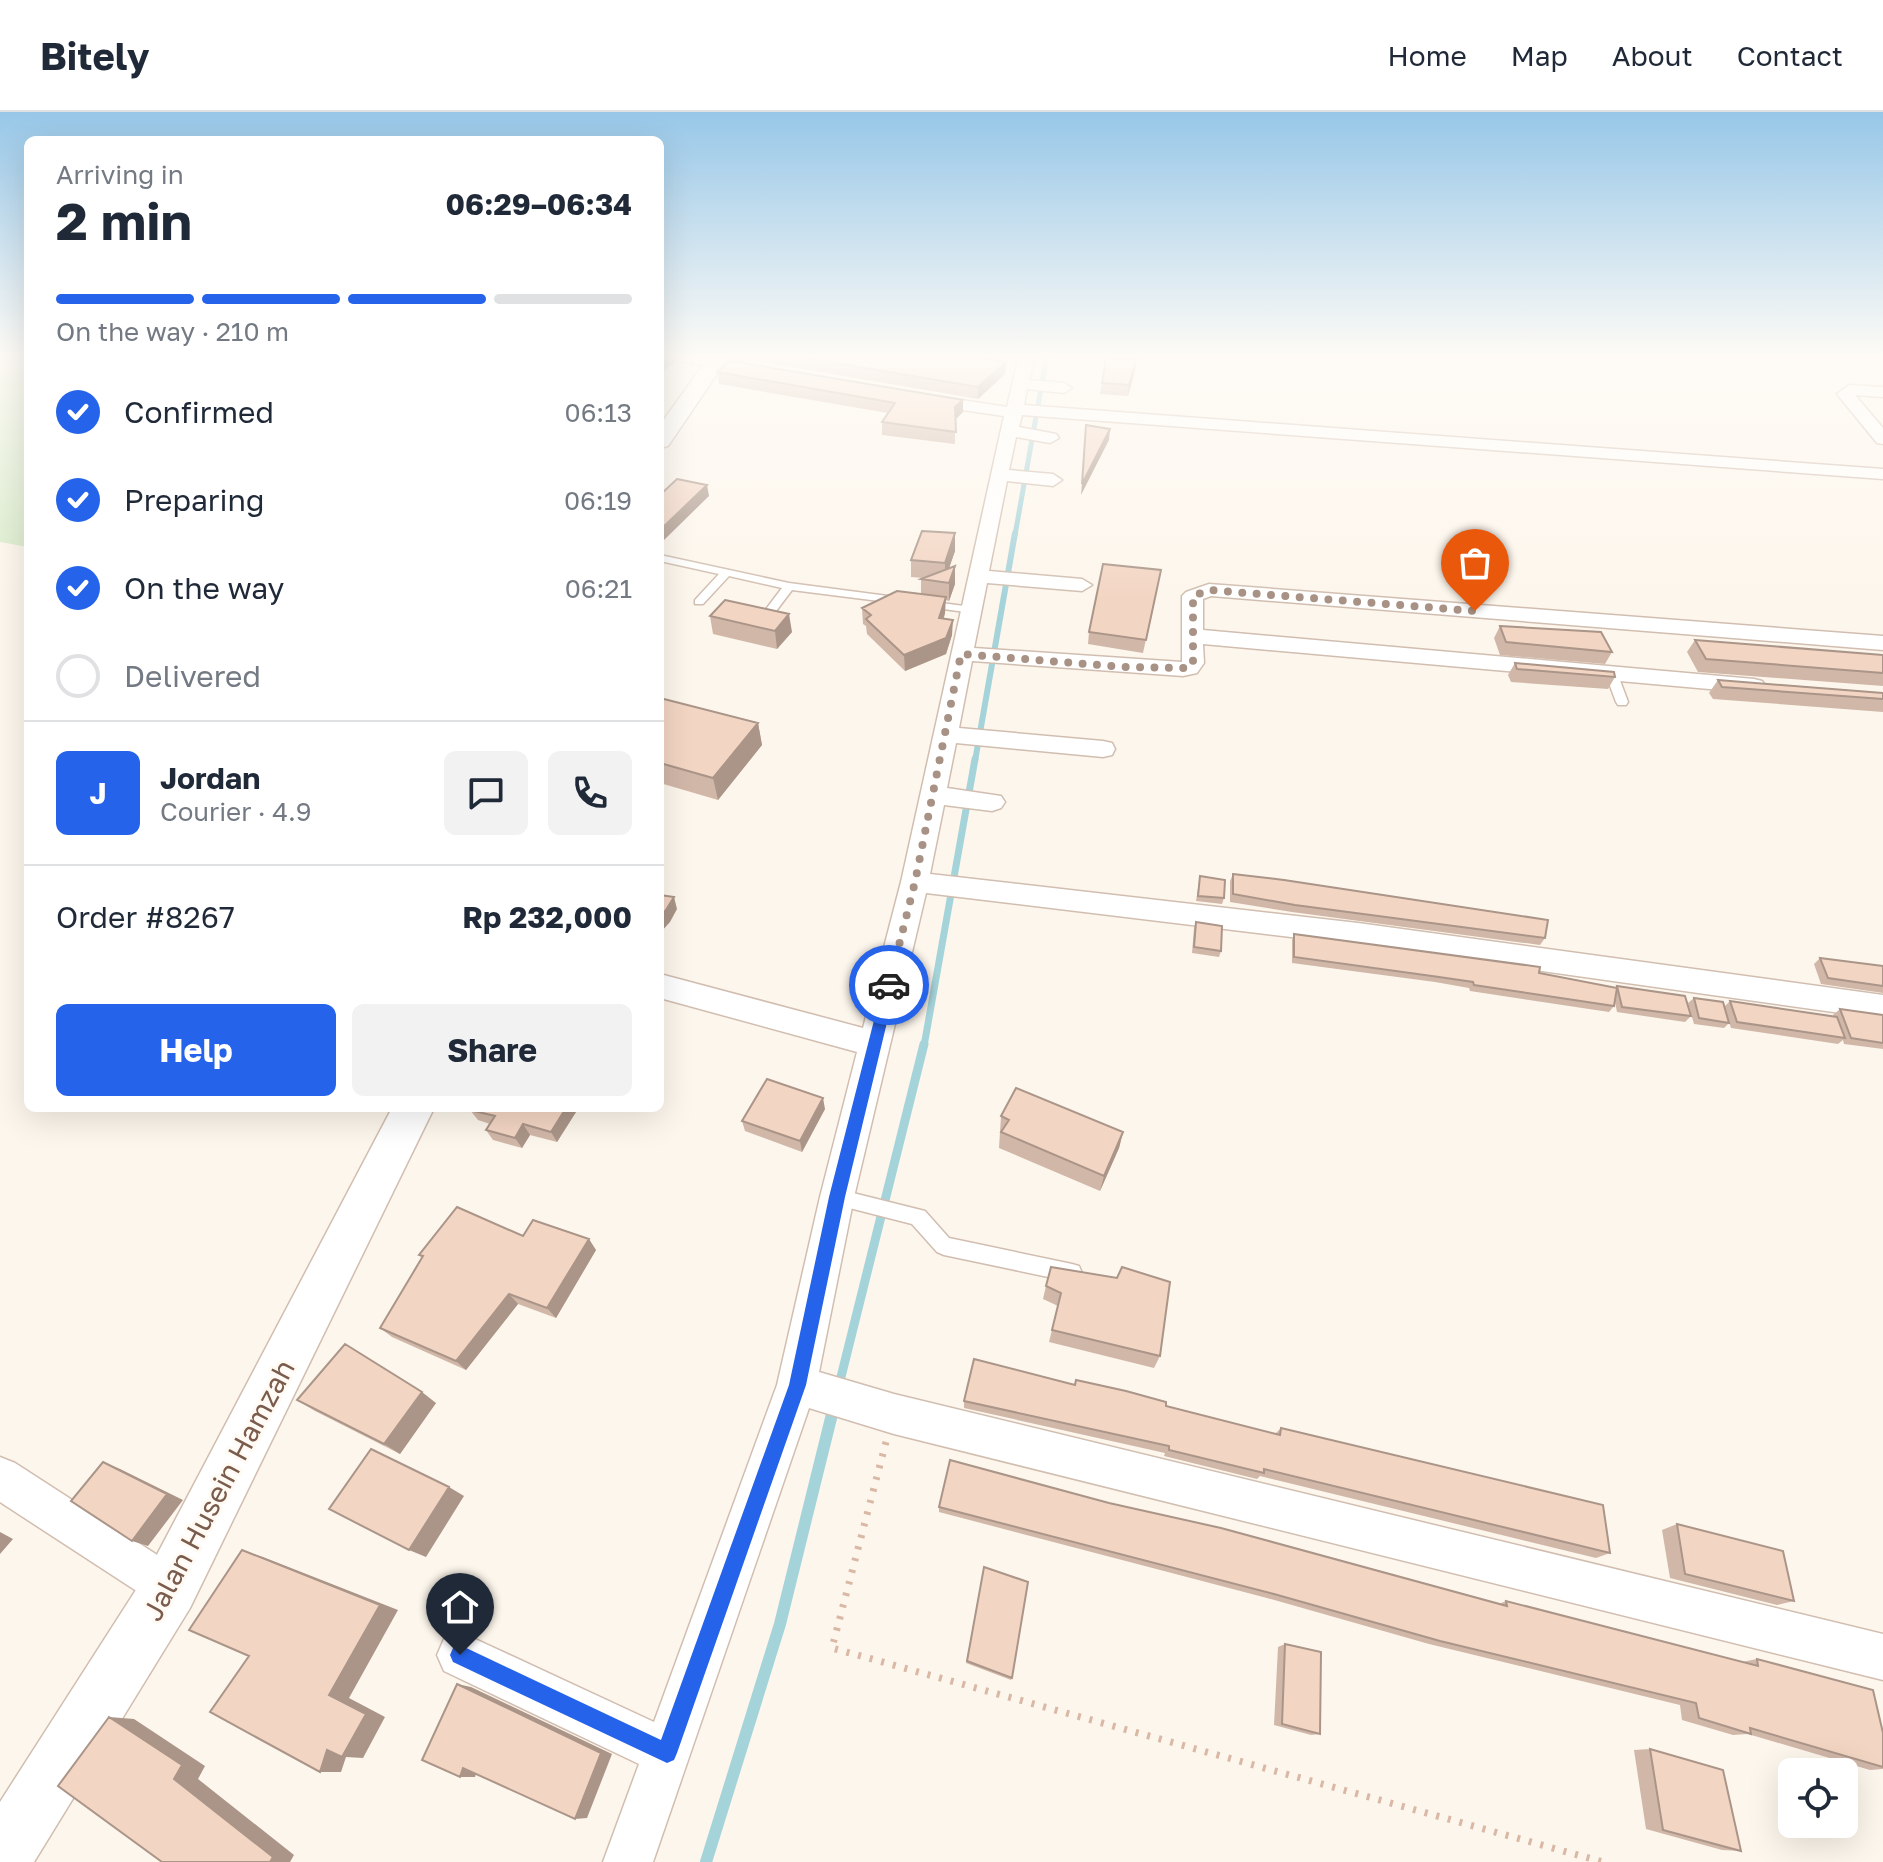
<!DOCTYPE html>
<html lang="en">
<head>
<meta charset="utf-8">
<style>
	:root { --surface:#fff; --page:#f2f2f3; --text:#1f2937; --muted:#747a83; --line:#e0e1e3; --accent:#2563eb }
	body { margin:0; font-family:"Golos Text",sans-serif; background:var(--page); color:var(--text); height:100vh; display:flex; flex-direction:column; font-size:30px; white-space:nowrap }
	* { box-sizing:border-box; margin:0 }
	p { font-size:26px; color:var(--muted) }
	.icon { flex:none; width:44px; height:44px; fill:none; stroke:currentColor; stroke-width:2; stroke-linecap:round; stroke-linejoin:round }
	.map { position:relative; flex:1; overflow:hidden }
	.details { position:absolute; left:24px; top:24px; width:640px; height:976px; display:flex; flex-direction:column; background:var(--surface); border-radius:12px; box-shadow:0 8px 32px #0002 }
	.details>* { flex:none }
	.buttons { position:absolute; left:1778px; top:1646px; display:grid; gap:16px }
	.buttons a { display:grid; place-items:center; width:80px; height:80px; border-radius:12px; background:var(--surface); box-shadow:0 8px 32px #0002; font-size:40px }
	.pin { position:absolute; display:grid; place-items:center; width:68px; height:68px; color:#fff; margin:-82px -34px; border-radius:50% 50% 50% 0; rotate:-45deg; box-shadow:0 0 8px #0007 }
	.pin .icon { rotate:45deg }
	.courier { position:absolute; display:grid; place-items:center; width:80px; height:80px; margin:-40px; border:6px solid #2563eb; border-radius:50%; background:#fff; color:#222; box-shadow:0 2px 10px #0007 }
	.headline em { font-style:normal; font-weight:700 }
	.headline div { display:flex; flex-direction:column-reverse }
	.headline { display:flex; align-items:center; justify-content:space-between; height:136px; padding:0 32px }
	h1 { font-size:52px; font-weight:700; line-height:60px }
	.bar { display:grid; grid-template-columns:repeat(4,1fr); gap:12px 8px; align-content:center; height:96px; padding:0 32px }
	.bar i { height:10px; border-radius:6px; background:var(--line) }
	.bar .selected { background:var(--accent) }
	.bar p { grid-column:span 4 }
	.line { display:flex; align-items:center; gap:20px; padding:0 32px; border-top:2px solid var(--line) }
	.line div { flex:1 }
	.round { display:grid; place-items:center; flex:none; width:84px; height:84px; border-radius:12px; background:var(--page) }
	ol { padding:0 32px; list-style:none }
	li { display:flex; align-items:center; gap:24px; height:88px }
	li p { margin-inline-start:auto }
	li .icon { padding:8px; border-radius:50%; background:var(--accent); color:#fff; stroke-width:4 }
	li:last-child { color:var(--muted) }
	li i { width:44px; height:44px; border:4px solid var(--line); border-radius:50% }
	.button { display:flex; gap:16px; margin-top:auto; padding:16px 32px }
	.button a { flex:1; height:92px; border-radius:12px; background:var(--accent); color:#fff; font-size:32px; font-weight:700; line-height:92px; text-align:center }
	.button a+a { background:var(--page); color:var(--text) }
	header { display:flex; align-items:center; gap:48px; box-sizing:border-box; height:112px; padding:0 40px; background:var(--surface); border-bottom:2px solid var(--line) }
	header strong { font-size:38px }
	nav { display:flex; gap:44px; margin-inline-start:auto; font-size:28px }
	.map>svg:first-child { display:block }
</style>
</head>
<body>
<header>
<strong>Bitely</strong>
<nav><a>Home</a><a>Map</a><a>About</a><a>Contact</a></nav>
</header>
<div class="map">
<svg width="1883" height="1750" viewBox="0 0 1883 1750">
	<rect width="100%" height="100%" fill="#fdf6ec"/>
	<!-- green -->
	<path fill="#d8ecc9" d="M0 243H28V435L0 430Z"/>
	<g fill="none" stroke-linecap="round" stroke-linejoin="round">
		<!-- stream-far4 -->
		<path stroke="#a5d3da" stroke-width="5" d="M1015 423 1047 243"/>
		<!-- stream-far3 -->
		<path stroke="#a5d3da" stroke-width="6" d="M975 649 1015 421"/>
		<!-- stream-far2 -->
		<path stroke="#a5d3da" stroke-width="7" d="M924 934 975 647"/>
		<!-- stream-far1 -->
		<path stroke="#a5d3da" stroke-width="9" d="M838 1277 924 932"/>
		<!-- stream -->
		<path stroke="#a5d3da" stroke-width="12" d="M706 1750 780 1512 834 1294"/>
		<!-- service casing -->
		<g stroke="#d1beb0" stroke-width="3">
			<path id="service" d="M660 443 789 471 903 486 909 489 903 492 792 478 767 511 763 512 757 509 782 476 729 464 703 492H695V488L719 462 660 449Z
				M926 489 972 495 978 498 972 501 922 494 920 492Z
				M1612 559 1618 563 1628 590 1626 593H1618L1616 590 1606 563Z
				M837 1077 925 1099 949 1126 1072 1152 1079 1154 1082 1161 1079 1168 1072 1170 944 1143 937 1140 912 1112 830 1091 828 1085 830 1079Z"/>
		</g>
		<!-- minor casing -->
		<g stroke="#d1beb0" stroke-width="3">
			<path id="minor" d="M666 243C689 243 736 242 753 256L745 261 674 248Z
				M1019 243H1035L1029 268 1064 271 1072 276 1064 281 1027 277 1024 293 1883 357V367L1022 303 1019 315 1056 322 1059 326 1050 331 1016 325 1009 358 1053 362 1062 368 1053 374 1007 369 989 459 1082 467 1092 473 1082 479 987 471 974 536 1182 550V484L1186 480 1209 472 1883 524V538L1211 484 1203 487V518L1754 567 1762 569 1766 574 1762 579 1754 581 1203 532 1204 551 1197 561 1183 564 972 549 959 616 1103 629 1112 631 1115 637 1112 643 1103 645 956 631 947 676 1001 684 1005 690 1001 696 992 699 944 693 930 762 1358 811 1883 883V907L1358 833 926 781 854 1085 819 1260 894 1282 1883 1522V1568L894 1322 809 1296 653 1750H603L639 1652 444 1559 437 1543 444 1527 460 1520 654 1610 777 1273 820 1085 857 940 660 886V862L863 916 901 770 1004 304 922 292 914 287 922 282 1007 295Z
				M1849 273 1883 275V285L1855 283 1883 316V332L1877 331 1837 282Z
				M0 1345 15 1351 185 1461 192 1476 185 1491 170 1498 155 1491 0 1390Z"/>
		</g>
		<!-- tertiary casing -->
		<g stroke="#d1beb0" stroke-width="3">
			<path id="tertiary" d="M710 243H730L668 334 660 336V313Z
				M392 996H434L190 1496 34 1750H0V1690L150 1456Z"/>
		</g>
		<!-- path -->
		<path stroke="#d9b8a5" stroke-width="7" stroke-dasharray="3 9" stroke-linecap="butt" d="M886 1330 832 1536 1603 1750"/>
		<!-- service -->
		<use href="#service" fill="#fff" fill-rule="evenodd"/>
		<!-- minor -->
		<use href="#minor" fill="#fff" fill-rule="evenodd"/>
		<!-- tertiary -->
		<use href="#tertiary" fill="#fff" fill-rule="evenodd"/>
	</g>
	<!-- wall -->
	<path fill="#d1b7a8" d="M732 243H957L1006 250 1005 262 978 287 732 245Z
		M1136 248 1135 259 1128 284 1100 282 1102 271Z
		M717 260 963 288V300L955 307V332L882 323V310L888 301 719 272Z
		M955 421V439L949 456 955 472 949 489 945 488V501L944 506 952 523 946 542 905 559 867 522 866 514 863 512 862 496 921 482V467L923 466 911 465V448Z
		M1161 458 1143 541 1088 532 1089 520Z
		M710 504 792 520 777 537 713 522Z
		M1500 514 1612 540 1605 552 1500 543 1494 526Z
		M1695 528 1883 543V574L1698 560 1687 540Z
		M1515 551 1615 565 1608 577 1511 570 1508 563Z
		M1718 568 1883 581V600L1713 587 1709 581Z
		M660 586 758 611 762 633 718 688 660 671Z
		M1233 762 1545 826 1540 833 1292 800 1230 790V769Z
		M1200 764 1224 786 1222 792 1196 789Z
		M1196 810 1221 839 1219 845 1192 841 1194 816Z
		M1294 822 1539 861 1616 876 1617 874 1691 904 1685 910 1617 900 1615 890 1614 894 1609 900 1470 879 1469 876 1435 870 1292 851V828Z
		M1820 846 1883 854V881L1821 872 1814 852Z
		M1694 886 1724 895 1730 889 1834 905 1833 903 1840 897 1883 903V937L1844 932 1843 928 1838 932 1731 916 1725 897 1729 911 1724 916 1694 912 1688 891Z
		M825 997 802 1040 745 1019 742 1009Z
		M470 998 576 1000 557 1030 530 1023 522 1036 493 1028 486 1018 490 1012 478 1008Z
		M1001 1004 1123 1020 1119 1036 1100 1079 999 1036Z
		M523 1124 596 1138 556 1206 518 1192 466 1258 392 1225 380 1216 422 1146 419 1143Z
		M1117 1166 1160 1244 1154 1256 1049 1230 1058 1194 1043 1187 1046 1174Z
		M1076 1268 1166 1294 1275 1322 1281 1316 1610 1441 1596 1446 1260 1364 1257 1367 1164 1344 1165 1341 964 1296V1289L1074 1273Z
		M297 1288 436 1291 400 1342 315 1299Z
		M1109 1391 1499 1492 1506 1489 1742 1550 1757 1547 1883 1621V1657L1870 1658 1748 1622 1733 1623 1682 1608 1680 1593 1429 1532 1267 1486 939 1400V1395Z
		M1677 1412 1794 1489 1777 1493 1670 1466 1662 1418Z
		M984 1455 1012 1566 1011 1568 966 1551Z
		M1285 1532 1320 1622 1311 1623 1274 1613 1278 1535Z
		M1650 1637 1741 1739 1722 1738 1646 1717 1634 1638Z"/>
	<!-- shaded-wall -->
	<path fill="#aa9588" d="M667 243H674L675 251 660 260V247Z
		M1136 248 1135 259 1128 284 1129 273Z
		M1006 250 1005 262 978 287V275Z
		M963 288V300L955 308V295Z
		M1110 317 1109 328 1081 383 1082 372Z
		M707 373 709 384 662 430 660 418Z
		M955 421V439L945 468V451Z
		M955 454V472L949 489V471Z
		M946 485 945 501 939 521V506Z
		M789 502 792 520 777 537 775 519Z
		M953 508 952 523 946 542 905 559 904 543Z
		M758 611 762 633 718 688 713 666Z
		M674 785 677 797 670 810 660 821V805Z
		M823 986 825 997 802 1040 800 1029Z
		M566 996H573L576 1000 557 1030 551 1020Z
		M523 1012 530 1023 522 1036 515 1026Z
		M1123 1020 1119 1036 1100 1079 1104 1064Z
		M589 1127 596 1138 556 1206 547 1196Z
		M509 1182 518 1192 466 1258 456 1249Z
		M422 1280 436 1291 400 1342 384 1332Z
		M103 1350 120 1357 183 1388 148 1434 132 1429Z
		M449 1375 464 1384 426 1445 409 1438Z
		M0 1420 13 1427 0 1442Z
		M242 1438 263 1445 398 1498 349 1586 385 1605 363 1646 346 1645 341 1660H320L329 1583Z
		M457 1572 471 1575 612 1642 587 1706 575 1707Z
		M109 1605 134 1607 205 1654 198 1667 294 1743 290 1750H270L174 1667Z
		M463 1656H478L475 1665H460Z"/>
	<!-- building -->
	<path fill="#f3d5c3" stroke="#aa9588" stroke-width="2" d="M788 243H957L1006 250 978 275Z
		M1106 246 1136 248 1129 273 1102 271Z
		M730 249 963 288 955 295 956 320 882 310 895 291 717 260Z
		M1086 313 1110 317 1082 372Z
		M677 367 707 373 660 418V383Z
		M922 419 955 421 945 451 911 448Z
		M1103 452 1161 458 1146 528 1089 520Z
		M955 454 949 471 921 467Z
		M897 479 946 485 939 506 953 508 946 526 904 543 866 507 871 503 862 496Z
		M725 488 789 502 775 519 710 504Z
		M1500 514 1601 520 1612 540 1506 530Z
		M1695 528 1883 543V561L1706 547Z
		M1515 551 1614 560 1615 565 1517 557Z
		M1718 568 1883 581V587L1722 575Z
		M660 586 758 611 713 666 660 651Z
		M1233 762 1284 768 1548 808 1545 826 1295 793 1233 782Z
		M1200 764 1225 768 1224 786 1198 784Z
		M660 783 674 785 666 798 660 805Z
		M1196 810 1222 814 1221 839 1194 835Z
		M1294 822 1540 855 1539 861 1617 876 1614 894 1474 873 1473 870 1439 865 1294 845Z
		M1820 846 1883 854V874L1828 866Z
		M1617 874 1685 884 1691 904 1622 895Z
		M1694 886 1723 890 1729 911 1699 906Z
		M1730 889 1837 905 1845 926 1737 910Z
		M1840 897 1883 903V931L1851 926Z
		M767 967 823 986 800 1029 742 1009Z
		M1016 976 1123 1020 1104 1064 1001 1020 1009 1008 1001 1004Z
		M472 996H566L551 1020 523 1012 515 1026 486 1018 495 1004 470 998Z
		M457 1095 523 1124 533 1108 589 1127 547 1196 509 1182 456 1249 380 1216 423 1144 419 1143Z
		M1051 1155 1117 1166 1122 1155 1170 1170 1160 1244 1052 1218 1061 1181 1046 1174Z
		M345 1232 422 1280 384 1332 297 1288Z
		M974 1247 1075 1273 1076 1268 1126 1279 1166 1290V1294L1280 1323 1281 1316 1603 1393 1610 1441 1264 1357V1361L1169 1338V1334L964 1289Z
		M371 1337 449 1375 409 1438 329 1397Z
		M950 1348 1109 1391 1221 1416 1507 1494 1506 1489 1758 1554 1757 1547 1873 1578 1883 1621V1655L1750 1616 1751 1622 1699 1606 1696 1591 1440 1529 1274 1482 939 1395Z
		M103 1350 167 1382 132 1429 71 1389Z
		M1677 1412 1783 1439 1794 1489 1685 1462Z
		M242 1438 380 1493 329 1583 366 1602 342 1645 327 1638 320 1660 210 1600 249 1544 189 1518Z
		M984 1455 1028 1470 1012 1566 967 1549Z
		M1285 1532 1321 1540 1320 1622 1282 1612Z
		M457 1572 601 1641 575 1707 463 1656 460 1665 422 1648Z
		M109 1605 182 1653 174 1667 273 1745 270 1750H162L58 1674Z
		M1650 1637 1723 1658 1741 1739 1663 1718Z"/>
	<!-- sky -->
	<linearGradient id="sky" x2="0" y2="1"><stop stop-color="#97c7e8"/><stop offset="0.5" stop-color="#fefbf6"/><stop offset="1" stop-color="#fefbf6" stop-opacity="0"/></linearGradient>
	<rect width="1883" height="488" fill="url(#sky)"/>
	<!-- route -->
	<path fill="#2563eb" d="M889 868 896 873 845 1085 806 1273 677 1641 674 1648 667 1651 453 1550 450 1543 453 1536 460 1533 661 1628 789 1273 829 1085 883 873Z"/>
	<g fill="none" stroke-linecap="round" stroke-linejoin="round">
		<!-- done -->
		<path stroke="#a89285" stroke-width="8" stroke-dasharray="0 14.4" d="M889 873 915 770 961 542 1124 555 1189 556 1193 551V484L1209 478 1475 499"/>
	</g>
	<g text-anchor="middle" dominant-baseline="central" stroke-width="6" stroke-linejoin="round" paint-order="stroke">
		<!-- near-street labels -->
		<g font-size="28" fill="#7a5c4d" stroke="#fffaf3">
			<text transform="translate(218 1378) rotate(-62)">Jalan Husein Hamzah</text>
		</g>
	</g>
</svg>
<div class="buttons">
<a><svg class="icon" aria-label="locate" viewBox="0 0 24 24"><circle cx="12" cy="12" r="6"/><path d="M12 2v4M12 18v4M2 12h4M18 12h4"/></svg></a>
</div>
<div class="pin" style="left:1475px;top:499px;background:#ea580c"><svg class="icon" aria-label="bag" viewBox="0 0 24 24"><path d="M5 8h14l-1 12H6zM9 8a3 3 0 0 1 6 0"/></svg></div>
<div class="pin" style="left:460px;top:1543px;background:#1f2937"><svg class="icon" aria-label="home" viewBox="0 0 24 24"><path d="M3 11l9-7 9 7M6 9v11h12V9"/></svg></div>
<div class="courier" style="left:889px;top:873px"><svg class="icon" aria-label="car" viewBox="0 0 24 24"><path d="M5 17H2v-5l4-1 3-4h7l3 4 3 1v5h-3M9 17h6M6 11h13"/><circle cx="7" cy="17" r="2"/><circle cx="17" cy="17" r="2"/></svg></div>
<section class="details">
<div class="headline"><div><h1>2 min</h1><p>Arriving in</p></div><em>06:29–06:34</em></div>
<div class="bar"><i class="selected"></i><i class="selected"></i><i class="selected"></i><i></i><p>On the way · 210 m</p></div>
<ol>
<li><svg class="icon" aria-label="check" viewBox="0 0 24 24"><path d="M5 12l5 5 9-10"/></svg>Confirmed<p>06:13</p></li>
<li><svg class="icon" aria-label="check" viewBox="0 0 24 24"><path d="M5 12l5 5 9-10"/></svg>Preparing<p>06:19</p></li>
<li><svg class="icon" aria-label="check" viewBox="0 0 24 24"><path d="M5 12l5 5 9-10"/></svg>On the way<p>06:21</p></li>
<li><i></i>Delivered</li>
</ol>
<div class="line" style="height:144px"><b class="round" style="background:var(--accent);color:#fff">J</b><div><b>Jordan</b><p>Courier · 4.9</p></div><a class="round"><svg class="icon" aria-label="chat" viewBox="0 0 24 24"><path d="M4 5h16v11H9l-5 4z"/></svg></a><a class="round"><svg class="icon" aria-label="phone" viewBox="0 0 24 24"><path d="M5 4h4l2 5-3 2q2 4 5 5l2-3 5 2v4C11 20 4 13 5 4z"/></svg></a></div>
<div class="line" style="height:104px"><div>Order #8267</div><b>Rp 232,000</b></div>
<div class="button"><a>Help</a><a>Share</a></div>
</section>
</div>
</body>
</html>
